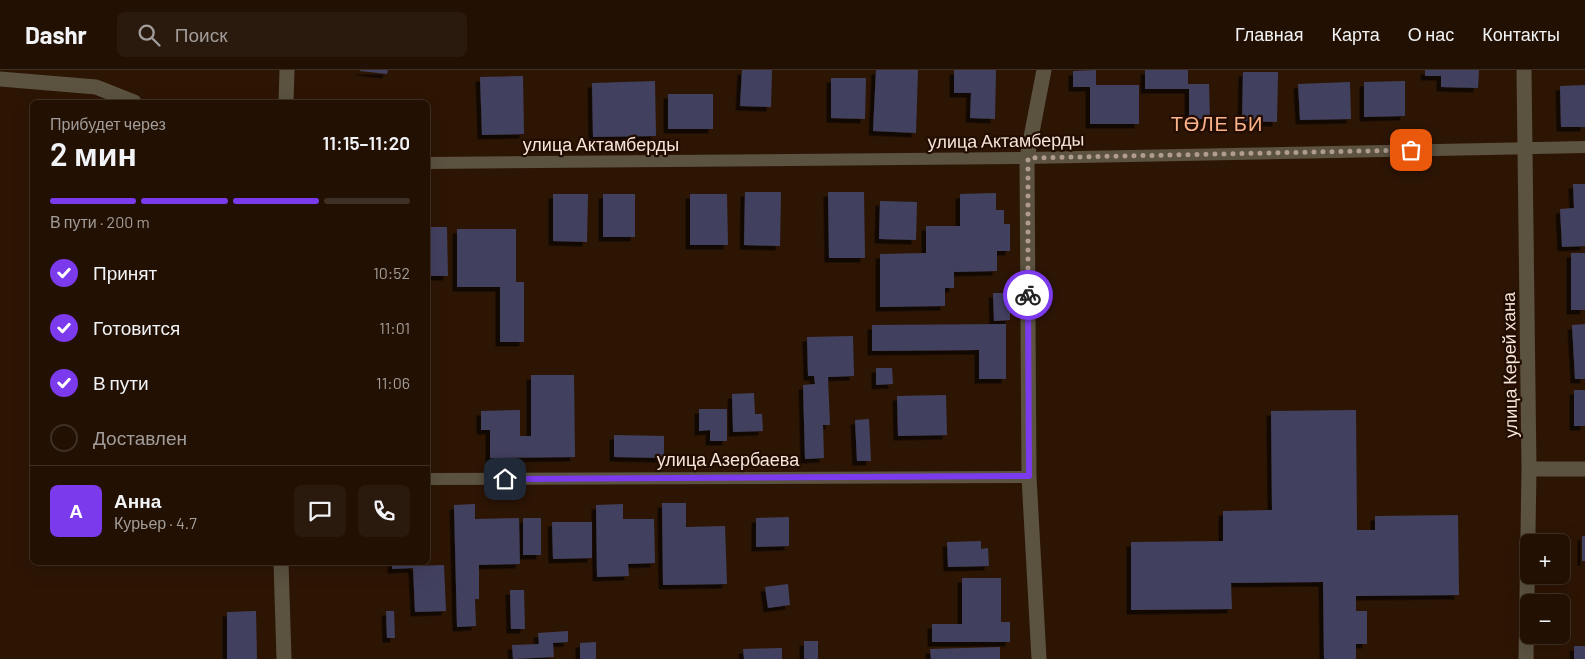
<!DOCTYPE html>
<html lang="ru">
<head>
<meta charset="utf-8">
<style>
	:root { --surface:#221003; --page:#2a190d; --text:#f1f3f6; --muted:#a29d9a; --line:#3f3025; --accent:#7c3aed }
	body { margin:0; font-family:Barlow,sans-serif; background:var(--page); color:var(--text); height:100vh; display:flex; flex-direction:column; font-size:19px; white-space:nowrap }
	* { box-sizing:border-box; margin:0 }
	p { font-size:16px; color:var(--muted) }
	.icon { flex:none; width:28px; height:28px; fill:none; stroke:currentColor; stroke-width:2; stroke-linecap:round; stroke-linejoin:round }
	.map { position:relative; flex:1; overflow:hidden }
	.details { position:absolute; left:30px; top:30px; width:400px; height:465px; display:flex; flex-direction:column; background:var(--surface); border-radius:8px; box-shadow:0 5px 20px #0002,0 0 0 1px var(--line) }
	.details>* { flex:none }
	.tools { position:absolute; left:1520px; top:464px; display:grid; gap:10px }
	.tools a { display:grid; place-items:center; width:50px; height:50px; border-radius:8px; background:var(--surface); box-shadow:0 5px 20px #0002,0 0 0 1px var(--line); font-size:25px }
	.pin { position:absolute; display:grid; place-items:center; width:42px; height:42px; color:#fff; margin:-21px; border-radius:10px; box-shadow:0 2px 8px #0006 }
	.courier { position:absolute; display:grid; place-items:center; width:50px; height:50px; margin:-25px; border:4px solid #7c3aed; border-radius:50%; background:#fff; color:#222; box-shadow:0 1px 6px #0007 }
	.overview em { font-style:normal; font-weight:600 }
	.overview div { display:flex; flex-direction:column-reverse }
	.overview { display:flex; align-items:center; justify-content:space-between; height:85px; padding:0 20px }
	h1 { font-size:32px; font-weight:600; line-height:38px }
	.bar { display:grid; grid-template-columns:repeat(4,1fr); gap:8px 5px; align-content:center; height:60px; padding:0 20px }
	.bar i { height:6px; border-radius:4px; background:var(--line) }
	.bar .on { background:var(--accent) }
	.bar p { grid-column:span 4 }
	.line { display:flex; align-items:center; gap:12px; padding:0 20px; border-top:1px solid var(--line) }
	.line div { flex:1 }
	.round { display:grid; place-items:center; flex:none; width:52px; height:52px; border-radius:8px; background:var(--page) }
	ol { padding:0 20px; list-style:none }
	li { display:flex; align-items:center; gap:15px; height:55px }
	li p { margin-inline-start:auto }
	li .icon { padding:5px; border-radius:50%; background:var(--accent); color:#fff; stroke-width:4 }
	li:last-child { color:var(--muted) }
	li i { width:28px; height:28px; border:2px solid var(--line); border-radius:50% }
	header { display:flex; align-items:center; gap:30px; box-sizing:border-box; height:70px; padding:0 25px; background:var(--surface); border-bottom:1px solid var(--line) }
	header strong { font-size:24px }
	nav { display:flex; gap:28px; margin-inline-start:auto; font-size:18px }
	.search { width:350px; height:45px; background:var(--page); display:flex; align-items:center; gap:12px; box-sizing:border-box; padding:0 18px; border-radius:8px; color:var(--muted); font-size:19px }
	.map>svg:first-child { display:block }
</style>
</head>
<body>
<header>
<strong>Dashr</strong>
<div class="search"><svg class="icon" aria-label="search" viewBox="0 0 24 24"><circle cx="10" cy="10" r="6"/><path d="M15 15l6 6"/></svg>Поиск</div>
<nav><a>Главная</a><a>Карта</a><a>О нас</a><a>Контакты</a></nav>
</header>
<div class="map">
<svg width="1585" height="589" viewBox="0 0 1585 589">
	<defs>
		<filter id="shadow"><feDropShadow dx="-4.5" dy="4.5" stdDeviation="0" flood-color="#0009"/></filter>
	</defs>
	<rect width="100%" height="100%" fill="#2d1504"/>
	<!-- building -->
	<path fill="#43415e" filter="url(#shadow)" d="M360 0H388L387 4 360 1Z
		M742 0H772L771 37 740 36Z
		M876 0H918L916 63 873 61Z
		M954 0H996L995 49 970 48 971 23H954Z
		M1096 0V15H1139V54H1090V17H1073V1Z
		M1145 0H1188V14H1209L1210 49H1189V19H1145Z
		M1425 0H1479L1478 18 1441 17V6H1425Z
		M1243 2H1278L1277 52 1242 51Z
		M523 6 524 64 482 65 480 7Z
		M831 8H866L865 49 831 48Z
		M655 11 656 66 593 67 592 13Z
		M1405 11V46L1364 47V12Z
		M1350 12 1351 49 1300 50 1298 14Z
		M1585 15V57H1561L1560 16Z
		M668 24H713V59H668Z
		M1573 114H1585V176L1562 177 1560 139 1574 138Z
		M745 122H781L780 176 744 175Z
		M828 122H864L865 188H829Z
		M996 123V140H1004V154H1010V181H997V201L954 202V218H945V236L880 237V184L926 183V156H960V124Z
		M553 124H588L587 172 553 171Z
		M603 124H635V167H603Z
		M690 124H727L728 175H690Z
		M880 131 917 132 916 170 879 169Z
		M428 157H447L448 206H428Z
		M457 159H516V212H524V272H500V217H457Z
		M1571 183H1585V240H1571Z
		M993 223H1010V250L994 251Z
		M1006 254V309H979V280L872 281V255Z
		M1585 254V309H1575L1572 255Z
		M853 266 854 306 828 307 830 355H823L824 388 805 389 803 315 815 314 814 306H808L807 267Z
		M876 298H892L893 314 876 315Z
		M531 305H574L575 387 490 388V360H481V341L520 340V366H531Z
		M1574 320H1585V356H1574Z
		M754 323 755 344H762L763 361 733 362 732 324Z
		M946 325 947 365 898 366 897 326Z
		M699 339H727V371H710V360L699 361Z
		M1356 340 1357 460H1375V446L1458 445 1459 525 1356 526V541H1367V574H1356V589H1324L1323 512 1231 513 1232 539 1131 540V472L1223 471V441L1272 440 1271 341Z
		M869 349 871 391H857L855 350Z
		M614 365 664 366V388L614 387Z
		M662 433H686V457L725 456 727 514 663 515Z
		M475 434V449L519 448 520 494 479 495V529H475L476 556 457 557 454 435Z
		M623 434V449H654L655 493 628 494 629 506 597 507 596 435Z
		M789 447V476L756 477V448Z
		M523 448H541V485H523Z
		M552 452H592V488L553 489Z
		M1582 466H1585V491H1582Z
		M981 471V479L988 478 989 496 948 497 947 472Z
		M392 492H415V496L444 495 446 541 415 542 413 498 392 499Z
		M962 508H1001V552H1010V572H932V554H962Z
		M788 514 790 535 768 538 765 517Z
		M510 520H524L525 559H511Z
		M256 541 257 589H227V542Z
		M386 541H394L395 568H387Z
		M568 561V572L553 573 554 587 513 589 512 575 539 574 538 563Z
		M804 571H818V589H804Z
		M596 572V589H580V573Z
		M1574 576H1585V589H1574Z
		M1000 577V589H931L930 579Z
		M782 578V589H744L743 579Z"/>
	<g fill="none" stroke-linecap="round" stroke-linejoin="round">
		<!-- lane -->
		<path stroke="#5b5240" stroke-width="12" d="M428 93 1027 88 1585 77
			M428 409 1029 407"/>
		<!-- street -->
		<path stroke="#5b5240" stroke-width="15" d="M1524 0 1529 399 1526 589
			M0 9 96 17 134 32
			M286 32 287 0
			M1529 399H1585
			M281 492 284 589
			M1039 589 1029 407 1027 88 1044 0"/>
	</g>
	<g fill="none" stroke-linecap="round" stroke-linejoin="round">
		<!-- done -->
		<path stroke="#b09c8f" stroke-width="5" stroke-dasharray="0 9" d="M1028 225V88L1411 80"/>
		<!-- route -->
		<path stroke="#7c3aed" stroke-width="6" d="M505 409 1029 406 1028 225"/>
	</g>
	<g text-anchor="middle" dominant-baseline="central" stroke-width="4.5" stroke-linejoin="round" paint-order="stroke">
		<!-- street labels -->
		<g font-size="18" fill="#f6e5da" stroke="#230c00">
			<text transform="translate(1006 70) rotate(-1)">улица Актамберды</text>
			<text x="601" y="74">улица Актамберды</text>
			<text transform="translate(1509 295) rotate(-91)">улица Керей хана</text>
			<text x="728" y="389">улица Азербаева</text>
		</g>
		<!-- quarter labels -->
		<g font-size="20" letter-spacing="1" fill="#fab38a" stroke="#230c00">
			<text x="1217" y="53">ТӨЛЕ БИ</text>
		</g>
	</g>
</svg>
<div class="tools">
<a>+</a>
<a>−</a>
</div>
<div class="pin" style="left:1411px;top:80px;background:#ea580c"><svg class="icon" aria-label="bag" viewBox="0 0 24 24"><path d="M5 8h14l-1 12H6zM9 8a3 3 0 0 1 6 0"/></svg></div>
<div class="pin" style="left:505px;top:409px;background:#1f2937"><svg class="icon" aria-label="home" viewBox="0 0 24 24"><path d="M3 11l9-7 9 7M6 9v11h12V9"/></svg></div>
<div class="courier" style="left:1028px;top:225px"><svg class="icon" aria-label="bike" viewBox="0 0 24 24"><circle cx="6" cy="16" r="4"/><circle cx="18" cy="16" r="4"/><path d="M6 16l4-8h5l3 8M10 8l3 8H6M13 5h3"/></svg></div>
<section class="details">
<div class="overview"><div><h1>2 мин</h1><p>Прибудет через</p></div><em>11:15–11:20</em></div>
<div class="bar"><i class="on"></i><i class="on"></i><i class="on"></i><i></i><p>В пути · 200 m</p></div>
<ol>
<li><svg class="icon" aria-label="check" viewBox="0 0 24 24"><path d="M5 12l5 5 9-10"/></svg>Принят<p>10:52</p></li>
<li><svg class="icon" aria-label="check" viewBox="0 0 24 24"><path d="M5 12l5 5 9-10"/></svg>Готовится<p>11:01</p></li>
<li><svg class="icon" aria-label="check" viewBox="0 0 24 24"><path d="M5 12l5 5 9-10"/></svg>В пути<p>11:06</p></li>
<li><i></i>Доставлен</li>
</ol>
<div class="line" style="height:90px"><b class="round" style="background:var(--accent);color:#fff">А</b><div><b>Анна</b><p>Курьер · 4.7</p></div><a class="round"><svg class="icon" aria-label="chat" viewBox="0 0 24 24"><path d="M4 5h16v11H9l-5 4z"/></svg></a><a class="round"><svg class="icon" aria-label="phone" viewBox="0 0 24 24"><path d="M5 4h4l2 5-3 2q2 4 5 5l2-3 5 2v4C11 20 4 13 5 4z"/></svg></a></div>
</section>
</div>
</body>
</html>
